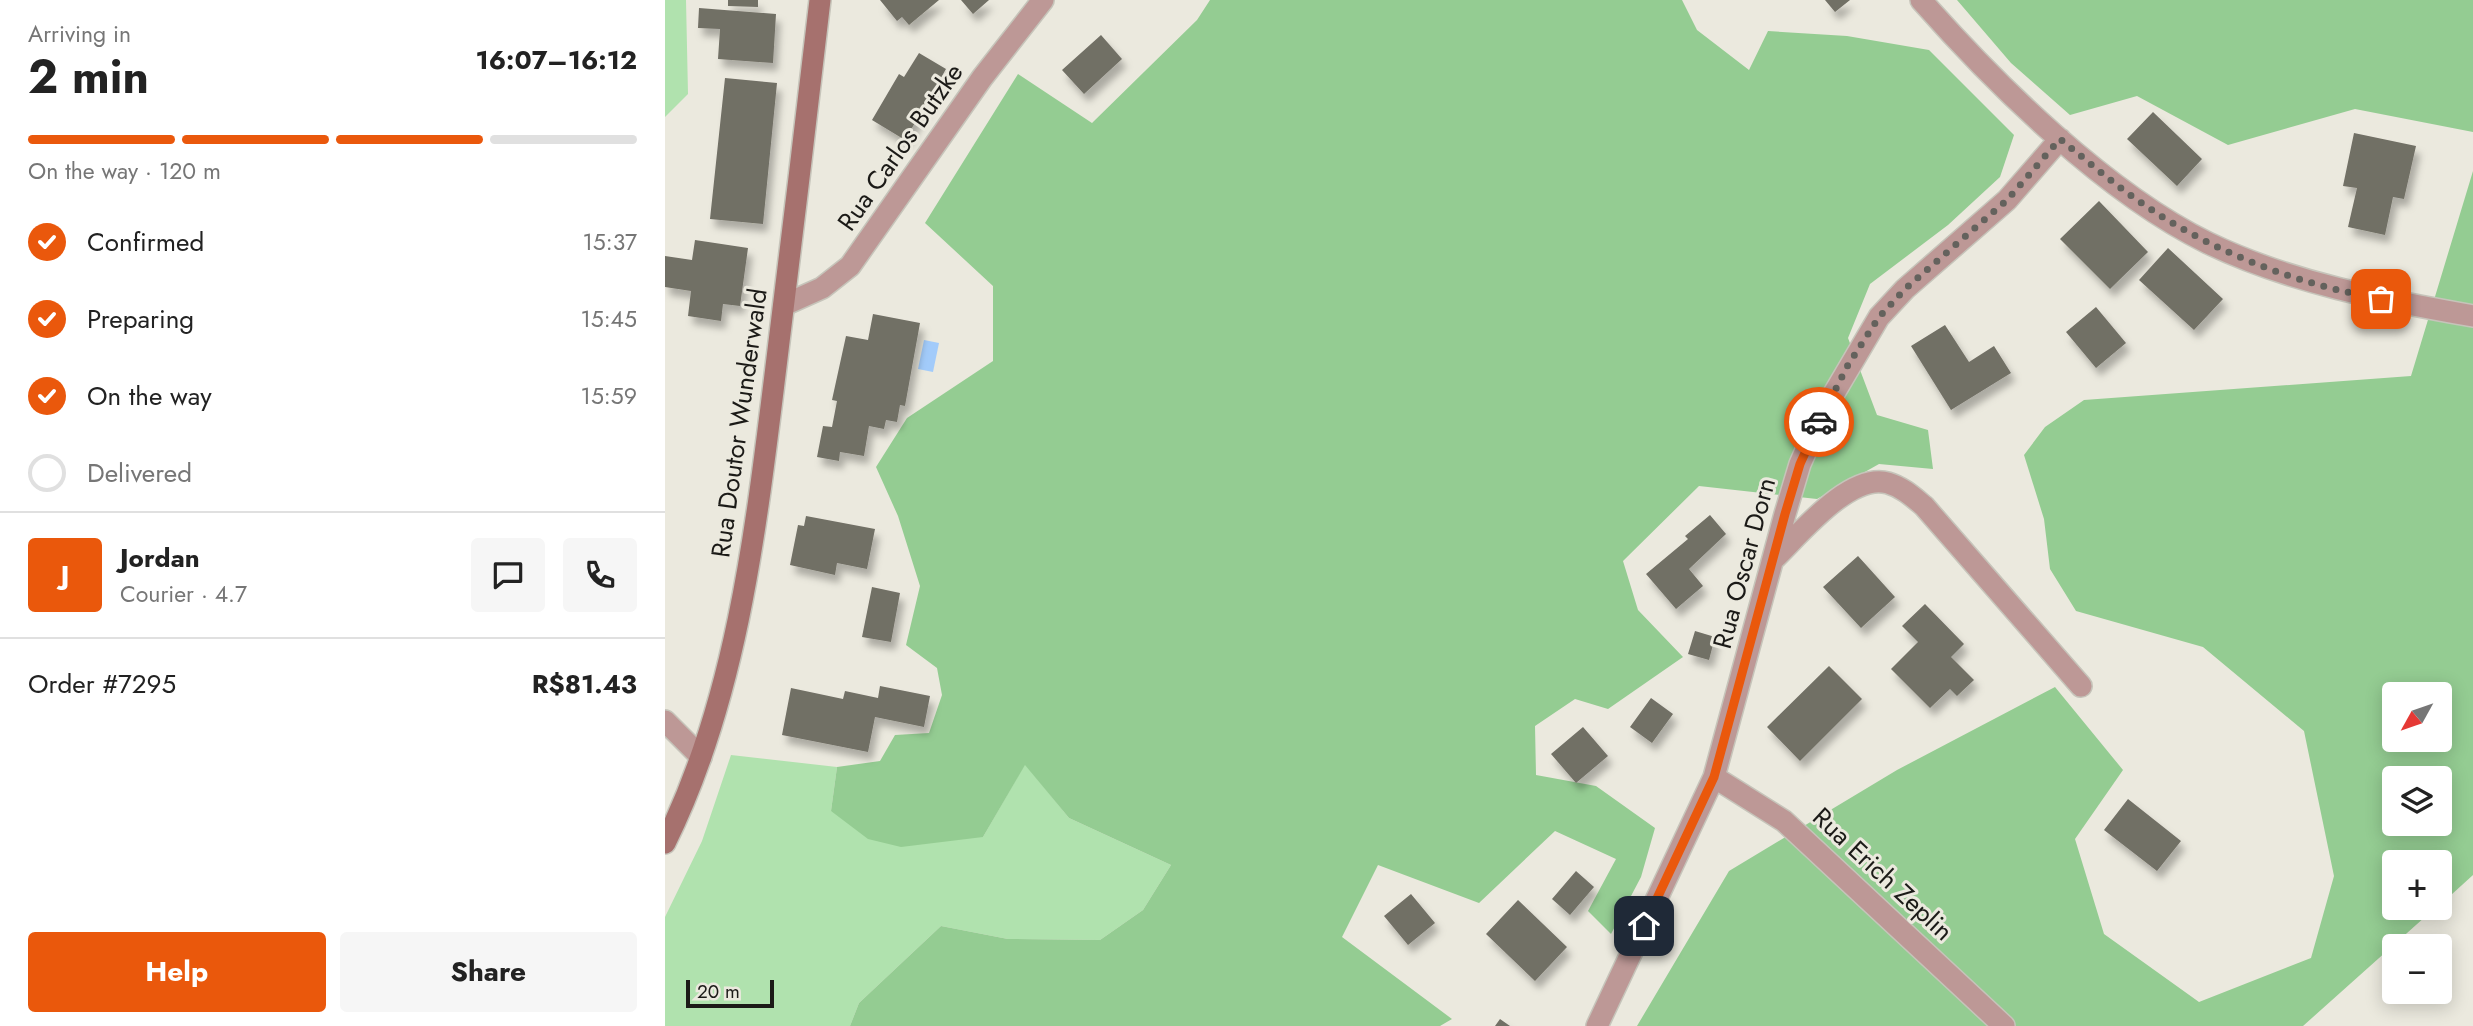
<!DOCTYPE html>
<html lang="en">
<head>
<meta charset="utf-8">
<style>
	:root { --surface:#fff; --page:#f6f6f6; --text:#222; --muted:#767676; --line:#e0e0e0; --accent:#ea580c }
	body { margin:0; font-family:Jost,sans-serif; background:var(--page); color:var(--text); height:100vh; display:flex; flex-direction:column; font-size:26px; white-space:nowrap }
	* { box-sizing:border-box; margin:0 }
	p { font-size:23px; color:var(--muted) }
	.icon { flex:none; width:38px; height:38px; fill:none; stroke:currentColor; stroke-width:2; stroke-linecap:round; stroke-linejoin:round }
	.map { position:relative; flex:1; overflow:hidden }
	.panel { display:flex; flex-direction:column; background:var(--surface); width:665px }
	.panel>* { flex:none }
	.needle { width:46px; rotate:230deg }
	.fabs { position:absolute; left:1717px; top:682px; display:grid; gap:14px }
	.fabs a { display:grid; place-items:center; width:70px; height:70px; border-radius:7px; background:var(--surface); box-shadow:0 4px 18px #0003; font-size:35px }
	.scale { position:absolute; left:21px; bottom:18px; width:88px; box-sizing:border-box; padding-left:7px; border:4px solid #1b1a17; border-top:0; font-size:19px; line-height:24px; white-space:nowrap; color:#1b1a17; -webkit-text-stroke:5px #ebe9de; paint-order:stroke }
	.pin { position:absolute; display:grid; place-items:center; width:60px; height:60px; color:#fff; margin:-30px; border-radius:14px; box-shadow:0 4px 10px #0006 }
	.courier { position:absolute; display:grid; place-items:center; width:70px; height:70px; margin:-35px; border:5px solid #ea580c; border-radius:50%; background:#fff; color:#222; box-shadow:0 2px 9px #0007 }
	.head em { font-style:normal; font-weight:700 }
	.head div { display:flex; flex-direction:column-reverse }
	.head { display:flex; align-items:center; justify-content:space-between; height:119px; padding:0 28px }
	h1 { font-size:46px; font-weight:700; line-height:52px }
	.bar { display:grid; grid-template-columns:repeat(4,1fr); gap:10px 7px; align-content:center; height:84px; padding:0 28px }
	.bar i { height:9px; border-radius:5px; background:var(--line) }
	.bar .current { background:var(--accent) }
	.bar p { grid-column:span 4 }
	.line { display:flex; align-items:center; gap:18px; padding:0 28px; border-top:2px solid var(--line) }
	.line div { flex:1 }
	.round { display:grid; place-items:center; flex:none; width:74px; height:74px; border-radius:7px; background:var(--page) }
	ol { padding:0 28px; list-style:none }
	li { display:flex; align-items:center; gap:21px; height:77px }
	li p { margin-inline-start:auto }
	li .icon { padding:7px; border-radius:50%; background:var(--accent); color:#fff; stroke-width:4 }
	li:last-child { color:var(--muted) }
	li i { width:38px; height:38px; border:4px solid var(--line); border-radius:50% }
	.button { display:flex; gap:14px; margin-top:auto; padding:14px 28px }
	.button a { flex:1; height:80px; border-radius:7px; background:var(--accent); color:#fff; font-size:28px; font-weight:700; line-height:80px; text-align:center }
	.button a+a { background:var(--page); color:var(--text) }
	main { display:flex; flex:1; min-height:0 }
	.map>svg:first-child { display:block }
</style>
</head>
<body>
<main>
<section class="panel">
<div class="head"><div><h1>2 min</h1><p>Arriving in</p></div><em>16:07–16:12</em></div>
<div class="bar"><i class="current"></i><i class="current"></i><i class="current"></i><i></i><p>On the way · 120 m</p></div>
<ol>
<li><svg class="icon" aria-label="check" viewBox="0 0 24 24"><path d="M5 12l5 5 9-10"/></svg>Confirmed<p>15:37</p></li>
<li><svg class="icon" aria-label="check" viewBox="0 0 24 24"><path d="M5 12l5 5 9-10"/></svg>Preparing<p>15:45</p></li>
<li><svg class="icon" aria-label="check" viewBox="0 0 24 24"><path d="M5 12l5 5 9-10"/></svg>On the way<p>15:59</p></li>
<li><i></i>Delivered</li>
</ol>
<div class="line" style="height:126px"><b class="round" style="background:var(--accent);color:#fff">J</b><div><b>Jordan</b><p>Courier · 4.7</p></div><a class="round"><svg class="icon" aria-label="chat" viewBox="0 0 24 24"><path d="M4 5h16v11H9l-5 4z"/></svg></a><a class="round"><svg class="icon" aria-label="phone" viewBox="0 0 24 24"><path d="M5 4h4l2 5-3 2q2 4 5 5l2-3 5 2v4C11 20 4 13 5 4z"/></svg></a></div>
<div class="line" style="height:91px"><div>Order #7295</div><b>R$81.43</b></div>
<div class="button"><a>Help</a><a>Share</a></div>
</section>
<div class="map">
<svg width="1808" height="1026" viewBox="0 0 1808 1026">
	<defs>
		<filter id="shadow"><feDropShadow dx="4.5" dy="8" stdDeviation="3.5" flood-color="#0004"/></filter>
	</defs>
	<rect width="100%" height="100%" fill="#ebe9de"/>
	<!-- green -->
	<path fill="#b0e2ae" d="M0 0H21L23 94 0 117Z
		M66 755 172 767 166 811 318 837 360 764 404 818 506 865 478 910 435 940 343 939 276 926 194 1003 185 1026H0V917L37 841Z"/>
	<!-- forest -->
	<path fill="#94cc92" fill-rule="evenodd" d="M545 0H1017L1032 30 1084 70 1103 31 1182 36 1264 50 1349 135 1335 177 1283 225 1205 284 1183 338 1212 415 1263 430 1268 469 1214 464 1152 499 1034 486 958 561 973 610 1018 657 943 709 910 699 870 726 871 775 931 786 990 828 976 877 946 934 923 911 951 859 890 831 814 903 713 865 677 937 787 1019 775 1026H185L194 1003 276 926 343 939 435 940 478 910 506 865 404 818 360 765 318 837 236 847 203 839 166 811 172 767 215 761 230 735 264 733 277 695 272 668 241 645 255 586 233 516 211 467 242 418 328 361V286L260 223 353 74 427 123 532 20Z
		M1292 0H1808V132L1690 109 1563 145 1472 96 1405 115 1346 63Z
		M1808 171V875L1775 905 1774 863H1729V908H1770L1638 1026H972L1064 871 1232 770 1390 687 1458 770 1410 839 1439 934 1534 1002 1646 958 1669 876 1639 731 1538 647 1411 611 1385 569 1379 519 1359 455 1380 427 1419 400 1746 376ZM1729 695H1774V740H1729ZM1729 779H1774V824H1729Z"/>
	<!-- water -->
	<path fill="#a2cbfa" d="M259 340 274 343 268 372 253 369Z"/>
	<!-- building -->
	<path fill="#716f65" filter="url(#shadow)" d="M63 0H93V7L63 6Z
		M215 0H274L244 25 237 17 232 21Z
		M296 0H324L308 14Z
		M1160 0H1185L1170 12Z
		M34 8 111 14 108 63 53 59 55 29 33 28Z
		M436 35 457 59 419 94 397 70Z
		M254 53 281 69 240 140 207 120 234 74 239 77Z
		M60 78 112 83 98 224 45 219Z
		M1488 112 1537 159 1512 186 1462 139Z
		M1689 133 1751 146 1739 199 1728 197 1720 235 1683 227 1692 188 1678 186Z
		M1434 201 1483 252 1445 289 1395 239Z
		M30 240 83 248 75 306 58 304 56 321 23 316 26 291 0 287V256L27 260Z
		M1503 248 1558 299 1529 330 1474 280Z
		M1431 307 1461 343 1431 368 1401 332Z
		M208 314 255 323 240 406 235 405 232 422 221 420 219 429 204 426 199 456 175 452 174 461 152 457 158 426 167 427 172 401 167 400 181 336 203 340Z
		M1280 325 1304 362 1329 346 1346 373 1286 410 1246 346Z
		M1045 515 1061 534 1024 569 1038 586 1011 609 981 574 1023 539 1020 536Z
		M141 516 210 529 202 569 172 563 170 575 125 565 133 525 139 526Z
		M1193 556 1230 597 1196 628 1158 587Z
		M207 587 235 593 226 642 197 637Z
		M1260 604 1299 644 1286 657 1309 680 1292 696 1285 689 1265 708 1226 669 1253 642 1237 626Z
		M1030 631 1050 637 1044 660 1023 654Z
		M1164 666 1197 699 1135 761 1102 727Z
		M215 686 265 696 259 727 210 717 203 752 117 735 126 688 178 699 180 691 213 698Z
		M986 698 1008 714 987 743 965 727Z
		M918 727 943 756 911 783 886 754Z
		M1463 799 1516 841 1492 871 1439 830Z
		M911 871 929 887 905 915 887 899Z
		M746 894 770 923 743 945 719 916Z
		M853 900 902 947 870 981 821 934Z
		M835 1019 845 1026H830Z"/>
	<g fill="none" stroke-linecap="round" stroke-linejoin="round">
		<!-- street casing -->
		<g stroke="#c6c4ba" stroke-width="24">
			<path id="street" d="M1256 0C1331 85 1441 193 1543 243 1626 283 1718 300 1808 316
				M119 305 157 288 185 266 317 78 378 0
				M1110 558C1134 535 1185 472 1223 483 1237 487 1248 497 1259 506L1416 686
				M0 721 36 757
				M1049 777 1119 821 1339 1026
				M932 1026 1049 777 1120 514 1135 464 1158 412 1214 317 1240 289 1342 200 1395 139"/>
		</g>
		<!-- secondary casing -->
		<g stroke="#c6c4ba" stroke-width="24">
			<path id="secondary" d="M0 843C70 702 90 537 109 383 125 255 140 128 155 0"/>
		</g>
		<!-- street -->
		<use href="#street" stroke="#bd9896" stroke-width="21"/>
		<!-- secondary -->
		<use href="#secondary" stroke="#a6716e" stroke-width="21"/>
	</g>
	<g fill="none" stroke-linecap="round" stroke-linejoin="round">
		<!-- done -->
		<path stroke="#64625d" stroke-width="7" stroke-dasharray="0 12.6" d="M1154 422 1183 365 1214 317 1240 289 1342 200 1395 139C1424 162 1453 188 1484 208 1552 254 1636 285 1716 299"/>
		<!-- route -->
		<path stroke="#ea580c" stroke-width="9" d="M979 926 1049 777 1120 514 1135 464 1154 422"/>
	</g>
	<g text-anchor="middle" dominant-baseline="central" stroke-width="6" stroke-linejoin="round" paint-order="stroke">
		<!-- street labels -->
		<g font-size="26" fill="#1b1a17" stroke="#ebe9de">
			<text transform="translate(235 147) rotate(-55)">Rua Carlos Butzke</text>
			<text transform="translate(74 423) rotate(-82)">Rua Doutor Wunderwald</text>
			<text transform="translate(1079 563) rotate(-75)">Rua Oscar Dorn</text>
			<text transform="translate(1218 874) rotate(43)">Rua Erich Zeplin</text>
		</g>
	</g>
</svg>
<div class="fabs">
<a><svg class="needle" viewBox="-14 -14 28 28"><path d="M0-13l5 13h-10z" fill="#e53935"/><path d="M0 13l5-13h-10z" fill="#767676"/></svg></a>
<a><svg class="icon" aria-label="layers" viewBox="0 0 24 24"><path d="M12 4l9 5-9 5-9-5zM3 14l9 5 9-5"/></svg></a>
<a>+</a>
<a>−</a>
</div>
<div class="scale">20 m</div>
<div class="pin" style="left:1716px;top:299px;background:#ea580c"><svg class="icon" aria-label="bag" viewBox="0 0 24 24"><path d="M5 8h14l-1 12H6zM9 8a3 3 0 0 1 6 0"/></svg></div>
<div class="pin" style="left:979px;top:926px;background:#1f2937"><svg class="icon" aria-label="home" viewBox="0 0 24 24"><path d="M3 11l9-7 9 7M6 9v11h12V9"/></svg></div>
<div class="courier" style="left:1154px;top:422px"><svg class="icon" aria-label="car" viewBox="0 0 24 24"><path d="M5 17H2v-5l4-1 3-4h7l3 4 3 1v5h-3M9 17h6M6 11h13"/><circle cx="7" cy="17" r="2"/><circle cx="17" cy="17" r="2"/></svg></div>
</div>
</main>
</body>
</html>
